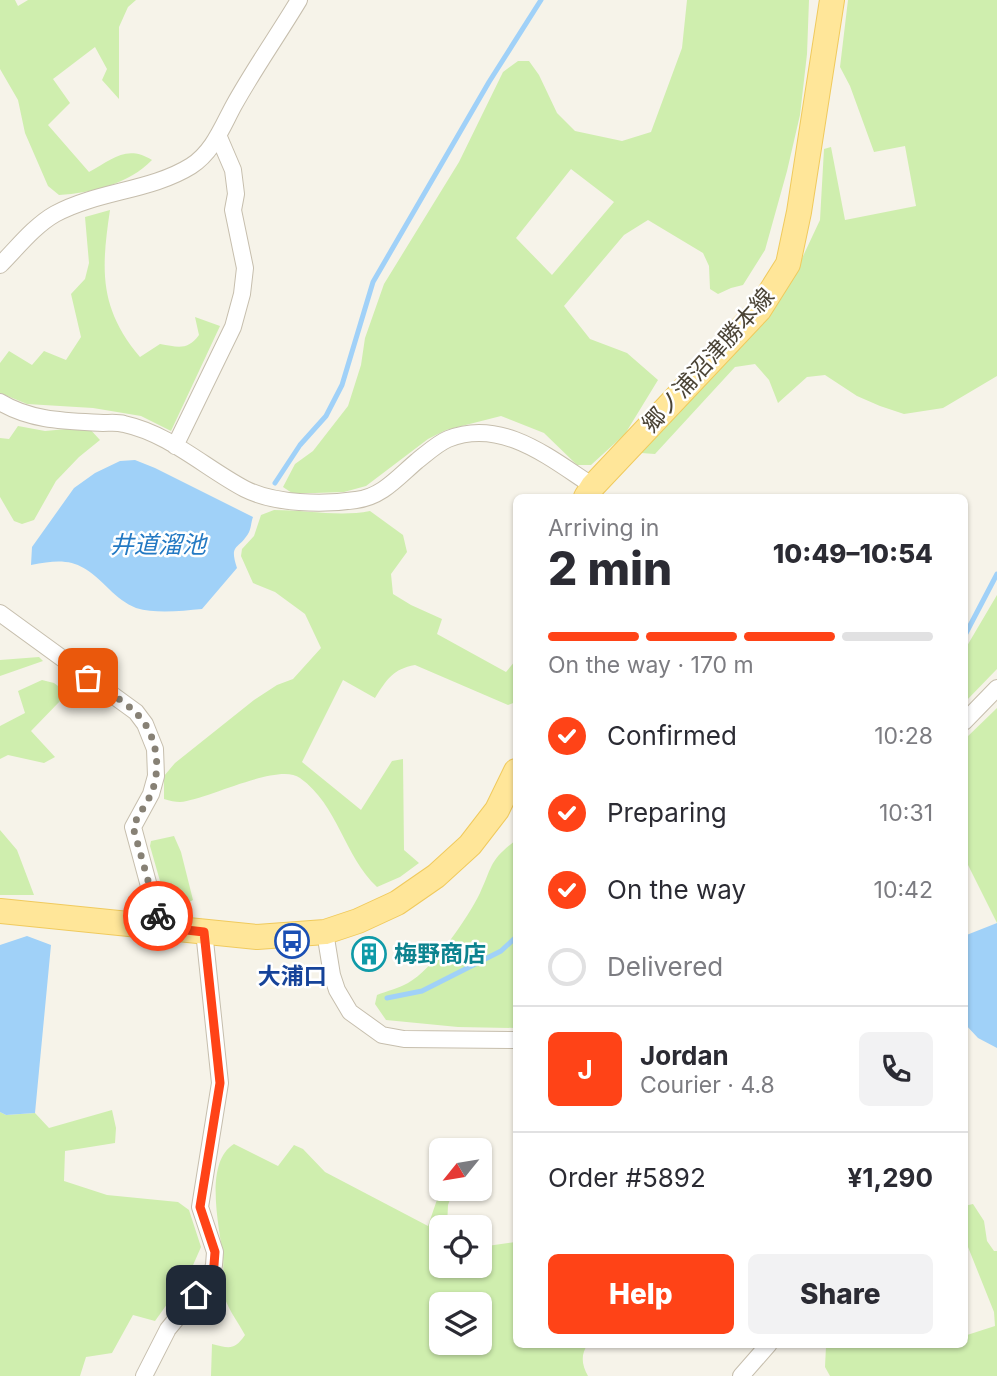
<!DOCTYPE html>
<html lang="en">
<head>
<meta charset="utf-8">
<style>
	:root { --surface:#fff; --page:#f2f2f3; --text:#2b2b33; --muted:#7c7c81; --line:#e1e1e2; --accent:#ff4317 }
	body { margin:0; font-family:Inter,"Noto Sans JP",sans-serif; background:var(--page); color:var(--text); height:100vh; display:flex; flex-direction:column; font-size:26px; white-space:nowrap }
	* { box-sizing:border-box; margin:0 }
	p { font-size:23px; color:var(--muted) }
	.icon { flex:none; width:38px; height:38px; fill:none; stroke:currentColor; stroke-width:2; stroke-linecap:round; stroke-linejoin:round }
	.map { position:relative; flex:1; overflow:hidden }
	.sheet { position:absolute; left:513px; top:494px; width:455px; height:854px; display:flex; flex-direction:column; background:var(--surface); border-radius:10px; box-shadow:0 2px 5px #0004 }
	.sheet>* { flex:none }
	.needle { width:46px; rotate:240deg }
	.tools { position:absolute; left:429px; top:1138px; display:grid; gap:14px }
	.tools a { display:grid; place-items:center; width:63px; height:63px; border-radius:10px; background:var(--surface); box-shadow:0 2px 5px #0004; font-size:35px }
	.pin { position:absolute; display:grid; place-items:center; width:60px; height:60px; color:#fff; margin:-30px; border-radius:14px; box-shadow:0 4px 10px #0006 }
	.courier { position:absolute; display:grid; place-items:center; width:70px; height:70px; margin:-35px; border:5px solid #ff4317; border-radius:50%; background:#fff; color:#222; box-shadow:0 2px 9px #0007 }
	.overview em { font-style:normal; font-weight:800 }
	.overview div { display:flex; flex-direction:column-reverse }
	.overview { display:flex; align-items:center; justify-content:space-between; height:119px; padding:0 35px }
	h1 { font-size:46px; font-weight:800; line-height:52px }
	.bar { display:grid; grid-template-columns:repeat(4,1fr); gap:10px 7px; align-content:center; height:84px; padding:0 35px }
	.bar i { height:9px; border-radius:5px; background:var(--line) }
	.bar .selected { background:var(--accent) }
	.bar p { grid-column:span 4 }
	.line { display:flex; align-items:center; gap:18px; padding:0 35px; border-top:2px solid var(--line) }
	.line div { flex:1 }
	.round { display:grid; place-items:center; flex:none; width:74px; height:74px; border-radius:10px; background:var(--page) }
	ol { padding:0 35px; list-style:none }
	li { display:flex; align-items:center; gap:21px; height:77px }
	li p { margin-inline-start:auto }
	li .icon { padding:7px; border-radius:50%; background:var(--accent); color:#fff; stroke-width:4 }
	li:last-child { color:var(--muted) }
	li i { width:38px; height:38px; border:4px solid var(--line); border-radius:50% }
	.action { display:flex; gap:14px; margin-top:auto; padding:14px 35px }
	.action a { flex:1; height:80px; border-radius:10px; background:var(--accent); color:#fff; font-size:28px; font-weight:800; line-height:80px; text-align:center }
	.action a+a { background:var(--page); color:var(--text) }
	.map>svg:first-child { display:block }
</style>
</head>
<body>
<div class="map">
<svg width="997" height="1376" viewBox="0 0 997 1376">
	<rect width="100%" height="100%" fill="#f6f3e9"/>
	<!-- green -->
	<path fill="#cfeeae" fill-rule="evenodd" d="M0 0H15L18 6 28 0H136L128 7 119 27V99L102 80 107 69 95 47 53 79 70 103 48 125 89 172C112 160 126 144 152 160 129 184 92 193 59 195L48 186 25 133 18 100 0 69Z
		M687 0H809L807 54 800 115 787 171 765 250 743 285 731 288 718 294 710 289 709 266 703 253 648 220 624 235 564 306 590 339 627 353 658 380 625 434 591 465H577L544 433 501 416 446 430 428 439 366 486 344 492 315 493H292L283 487 295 464 313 451 348 406 361 365 365 338 384 284 459 162 503 72 518 61H529L539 75 557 113 575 131 622 141 651 132 682 48ZM571 169 614 202 552 275 516 238Z
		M848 0H997V376L943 408 904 414 880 406 857 396 825 375 807 377 778 403 769 380 755 364 735 367 655 454 641 453 645 441 744 343 789 286 820 220 824 149 831 147 845 220 916 206 905 146 874 152 850 86 840 67Z
		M110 210C101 270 99 308 140 357L160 344C178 347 187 351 199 335L195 317 220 326 171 431 141 416 93 408 27 404 0 393V363L9 351 32 365 44 351 66 360 81 337 71 294 85 279 89 263 85 217Z
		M18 426 45 431 88 427 100 440 79 457 56 481 34 520 22 524 14 521 0 497V438L9 439Z
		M274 510C306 510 340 517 370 511L403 535 407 552 391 574 393 594 411 605 442 619 437 634 506 672 516 660V702L508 705 415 665C393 669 387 679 375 698L343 680 302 762 361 810 392 761 403 759 404 850 419 863 400 877 377 887C344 856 338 805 300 778 278 762 207 800 180 802 175 802 170 801 164 799V776L175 763 254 700 277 685 293 679 321 648 305 614 275 592 253 583 241 556 242 549 254 536 261 515Z
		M997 595V669L966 701 964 697V651Z
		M39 657 43 661 0 676V660Z
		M42 680 54 683 62 689V699L31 731 55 757 44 763 8 755 0 759V726L25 713 18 691Z
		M997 708V923L964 857V740Z
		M0 830 17 850 34 895H0Z
		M174 836 181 852 193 900 184 905 173 908 166 902 150 846 151 841Z
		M516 840V1028L458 1027 386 1020 375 1004 377 995C387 991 399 988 408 983 432 970 468 918 480 893 493 865 489 861 516 840Z
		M112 1110 116 1128 115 1143 65 1151 64 1181 107 1195 178 1202 189 1210 201 1247 190 1272 155 1321 133 1315 112 1353 86 1357 80 1376H0V1112L6 1115 35 1113 49 1128Z
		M234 1144 278 1166 294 1145 303 1149 325 1172 428 1226 441 1188H454L448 1205 447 1227H441V1265H480V1247L516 1242V1344H588C580 1355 582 1365 588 1376H211L212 1344C229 1348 234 1351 245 1335 238 1322 225 1305 223 1291 222 1280 224 1269 223 1258 220 1228 203 1163 234 1144ZM441 1304H480V1342H441Z
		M973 1204 984 1221 987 1241 994 1251H997V1376H830L825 1367 826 1346 820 1344H964V1336L995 1326 994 1312 964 1237V1206Z"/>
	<!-- water -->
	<path fill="#a0d1f8" d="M135 460 155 468 253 517C251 522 251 530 248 534 238 550 229 544 237 568L202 609C181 611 156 614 136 608 126 604 117 597 109 589 82 562 70 557 31 565L32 547 74 488 95 473 120 461Z
		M997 923V1048L978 1038 964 1023V936Z
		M27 936 51 945 35 1113 6 1115 0 1112V945Z"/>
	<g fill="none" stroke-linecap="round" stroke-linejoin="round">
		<!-- stream -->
		<path stroke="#a0d1f8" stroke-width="5" d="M275 483 300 445 326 416 342 385 373 282 489 82 541 0
			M964 637 997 574
			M387 998 422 991 501 951 516 937"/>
		<!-- street casing -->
		<g stroke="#c6bead" stroke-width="18">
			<path id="street" d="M0 265C17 248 34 226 55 214 97 191 151 191 191 166 213 152 222 127 234 105 254 69 278 35 299 0
				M0 402C31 421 67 421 103 423 110 423 117 422 124 424 170 434 205 468 245 489 275 504 323 505 356 500 382 497 398 477 417 461 426 454 438 443 448 439 502 417 551 459 593 486
				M175 446 233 327 242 294 245 268 233 210 236 194 233 170 218 135
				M0 613 136 712 145 724 155 749 156 776 151 794 133 827 160 927
				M964 722 997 688
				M325 932 332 975 337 990 350 1012 382 1035 404 1039 516 1040
				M144 1376 168 1329 210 1278 214 1265 215 1252 200 1207 220 1083 204 931
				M741 1376 769 1344"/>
		</g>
		<!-- primary casing -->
		<g stroke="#f0ca5d" stroke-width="26">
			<path id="primary" d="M586 497 593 486 759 310 788 264 799 212 832 0
				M0 911 257 937 325 932 358 921 397 903 436 876 470 845 497 810 516 771"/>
		</g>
		<!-- street -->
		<use href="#street" stroke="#fff" stroke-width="16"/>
		<!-- primary -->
		<use href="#primary" stroke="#ffe699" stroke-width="24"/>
	</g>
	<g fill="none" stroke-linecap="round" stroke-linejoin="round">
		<!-- done -->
		<path stroke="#878175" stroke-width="7" stroke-dasharray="0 12.6" d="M88 678C103 689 123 700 136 713 157 733 162 768 151 794 146 805 138 815 133 827L158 916"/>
		<!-- route -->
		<path stroke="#ff4317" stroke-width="9" d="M158 916 160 927 204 932 220 1083 200 1207 215 1252 214 1265 210 1278 196 1295"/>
	</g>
	<!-- icons -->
	<defs>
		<g id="bus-ring" transform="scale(1.75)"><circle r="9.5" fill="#fff" stroke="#1a4fb4" stroke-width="1.5"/><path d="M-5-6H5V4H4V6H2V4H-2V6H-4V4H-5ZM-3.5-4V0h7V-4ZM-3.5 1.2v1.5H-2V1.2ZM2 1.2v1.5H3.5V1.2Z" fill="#1a4fb4"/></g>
		<g id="building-ring" transform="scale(1.75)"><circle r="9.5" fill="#fff" stroke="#0f9aa8" stroke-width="1.5"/><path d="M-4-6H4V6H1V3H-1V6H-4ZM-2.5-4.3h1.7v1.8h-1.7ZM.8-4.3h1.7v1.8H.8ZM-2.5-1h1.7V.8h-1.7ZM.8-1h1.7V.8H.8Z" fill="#0f9aa8"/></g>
	</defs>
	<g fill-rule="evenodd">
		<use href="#bus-ring" x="292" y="941"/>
		<use href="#building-ring" x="369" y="954"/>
	</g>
	<g text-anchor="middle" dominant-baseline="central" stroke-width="5" stroke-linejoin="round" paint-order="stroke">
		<!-- street labels -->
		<g font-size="23" fill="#4b4436" stroke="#fff">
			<text transform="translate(708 360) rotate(-48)">郷ノ浦沼津勝本線</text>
		</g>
		<!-- culture labels -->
		<g font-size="23" font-weight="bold" fill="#0d838f" stroke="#fff" text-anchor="start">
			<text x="394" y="954">梅野商店</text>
		</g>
		<!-- transit labels -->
		<g font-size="23" font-weight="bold" fill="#164399" stroke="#fff">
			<text x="292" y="976">大浦口</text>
		</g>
		<!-- water labels -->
		<g font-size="24" font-style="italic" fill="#2379c3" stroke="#fff">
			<text x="158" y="544">井道溜池</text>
		</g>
	</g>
</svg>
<div class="tools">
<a><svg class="needle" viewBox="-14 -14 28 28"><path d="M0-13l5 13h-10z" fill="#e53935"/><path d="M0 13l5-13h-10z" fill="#7c7c81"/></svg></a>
<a><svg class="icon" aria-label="locate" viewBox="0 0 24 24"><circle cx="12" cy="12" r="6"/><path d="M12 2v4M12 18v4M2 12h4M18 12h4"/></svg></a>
<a><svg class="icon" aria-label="layers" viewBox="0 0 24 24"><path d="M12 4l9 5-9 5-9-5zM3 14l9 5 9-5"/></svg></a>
</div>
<div class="pin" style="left:88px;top:678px;background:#ea580c"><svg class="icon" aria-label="bag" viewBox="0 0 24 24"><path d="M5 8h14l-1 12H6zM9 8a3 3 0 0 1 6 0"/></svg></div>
<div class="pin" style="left:196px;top:1295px;background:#1f2937"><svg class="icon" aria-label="home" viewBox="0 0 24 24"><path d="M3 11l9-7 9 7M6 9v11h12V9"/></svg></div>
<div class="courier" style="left:158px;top:916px"><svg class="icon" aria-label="bike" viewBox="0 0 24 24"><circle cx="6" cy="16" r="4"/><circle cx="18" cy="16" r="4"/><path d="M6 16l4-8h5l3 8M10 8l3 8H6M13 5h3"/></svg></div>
<section class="sheet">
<div class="overview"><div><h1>2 min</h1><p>Arriving in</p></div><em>10:49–10:54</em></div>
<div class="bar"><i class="selected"></i><i class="selected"></i><i class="selected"></i><i></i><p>On the way · 170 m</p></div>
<ol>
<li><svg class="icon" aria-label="check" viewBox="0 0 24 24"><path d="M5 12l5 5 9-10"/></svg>Confirmed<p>10:28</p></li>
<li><svg class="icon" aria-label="check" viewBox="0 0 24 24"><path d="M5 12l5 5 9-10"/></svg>Preparing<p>10:31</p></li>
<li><svg class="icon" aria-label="check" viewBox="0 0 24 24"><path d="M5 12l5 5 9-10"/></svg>On the way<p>10:42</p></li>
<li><i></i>Delivered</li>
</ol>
<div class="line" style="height:126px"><b class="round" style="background:var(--accent);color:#fff">J</b><div><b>Jordan</b><p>Courier · 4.8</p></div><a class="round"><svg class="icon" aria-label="phone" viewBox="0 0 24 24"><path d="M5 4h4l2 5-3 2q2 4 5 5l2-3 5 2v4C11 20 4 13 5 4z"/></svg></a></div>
<div class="line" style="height:91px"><div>Order #5892</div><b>¥1,290</b></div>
<div class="action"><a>Help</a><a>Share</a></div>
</section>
</div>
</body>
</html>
